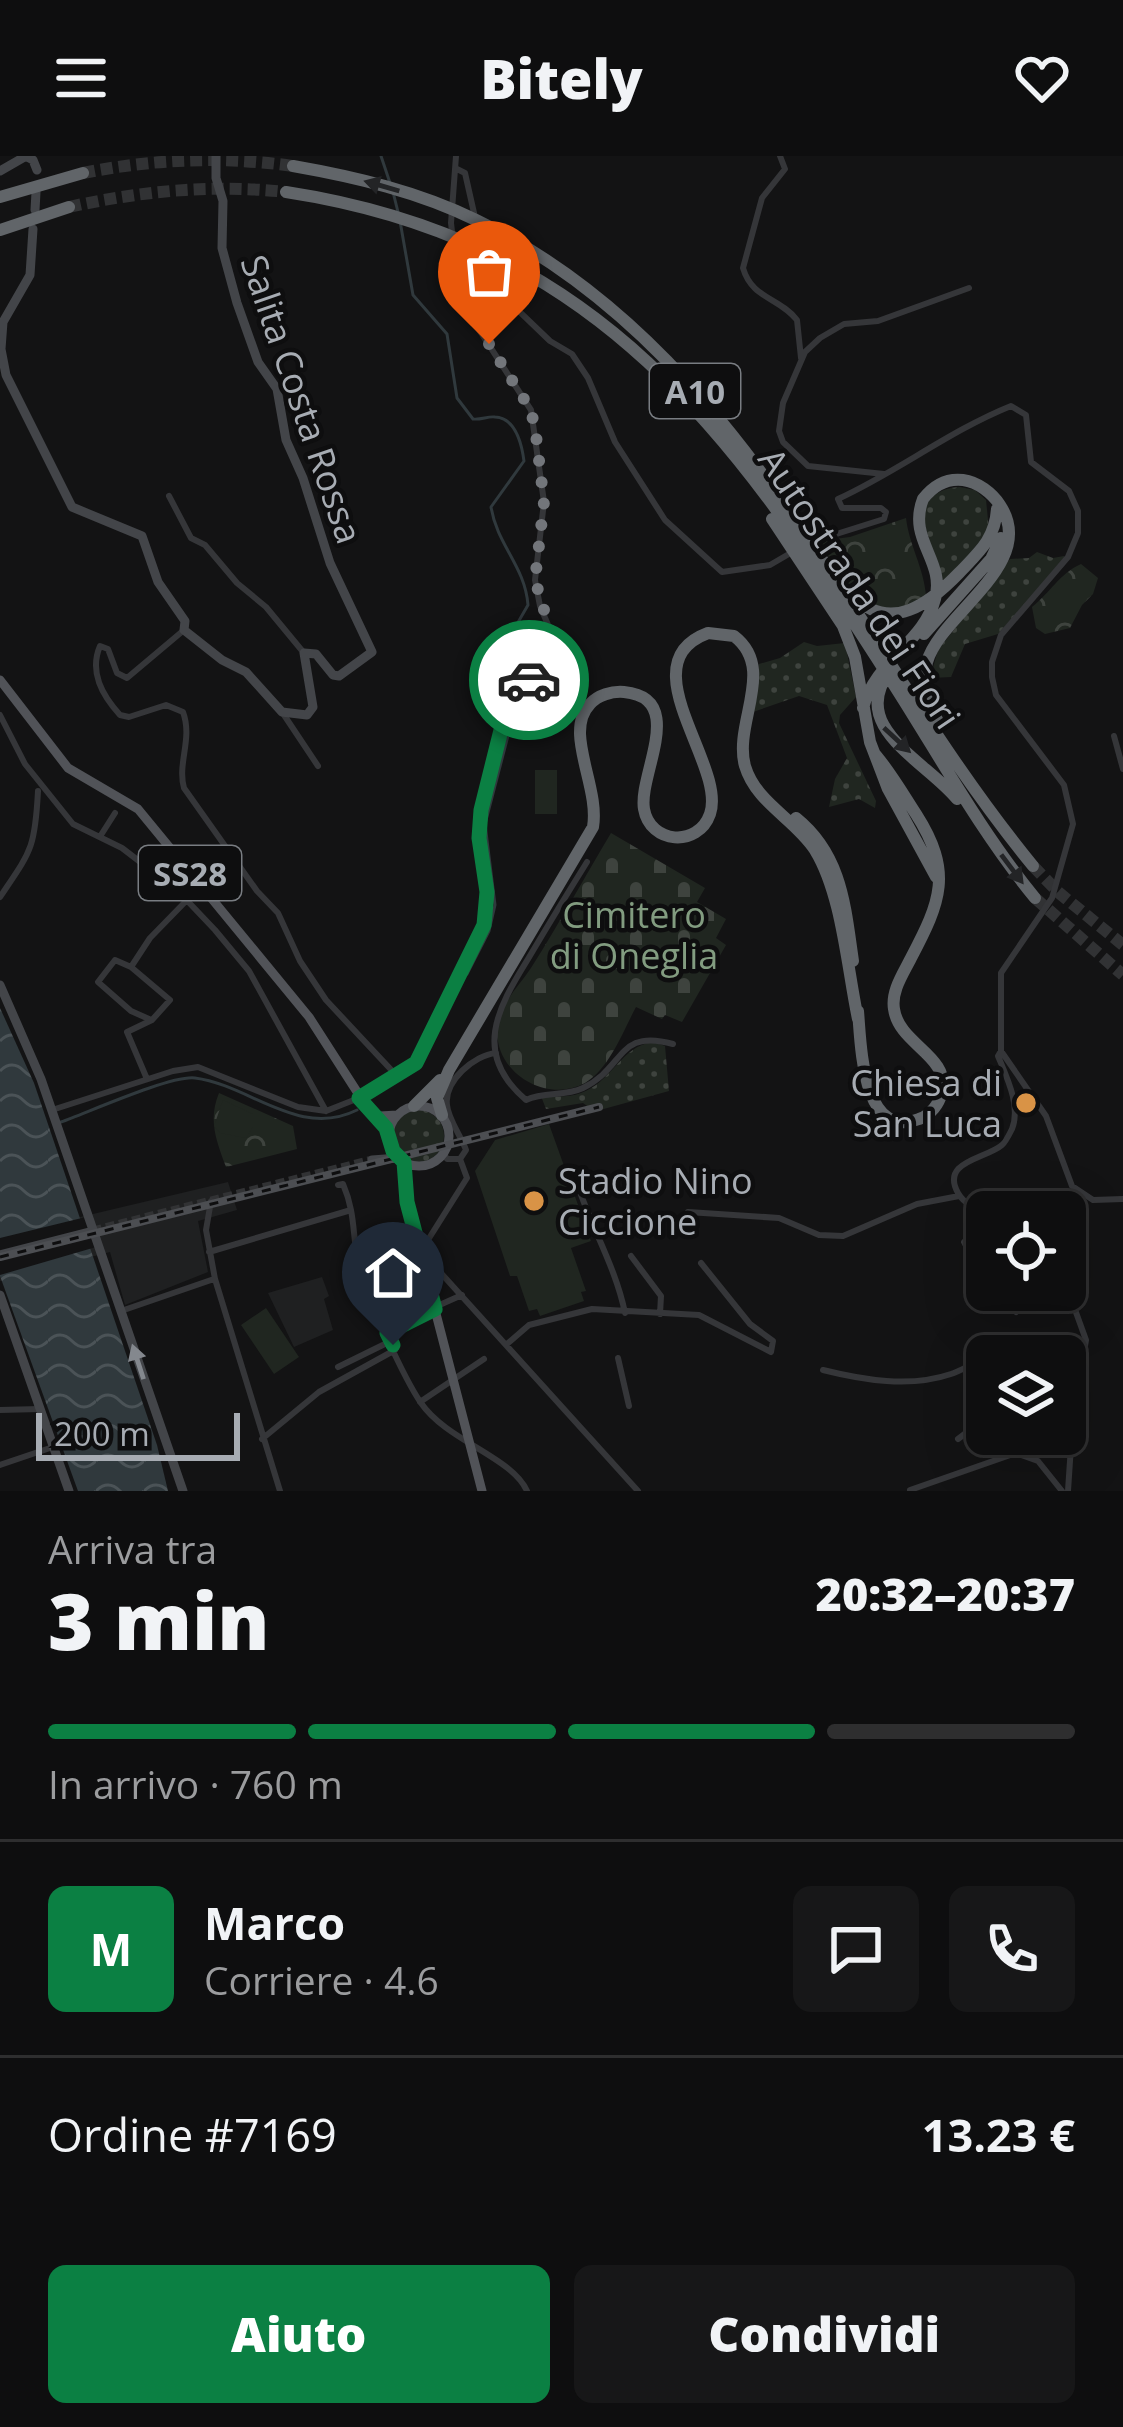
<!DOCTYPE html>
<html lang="it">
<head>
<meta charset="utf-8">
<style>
	:root { --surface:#0e0e0f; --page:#171718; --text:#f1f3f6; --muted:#9b9c9e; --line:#2e2e2f; --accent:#0b8043 }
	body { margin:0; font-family:"Open Sans",sans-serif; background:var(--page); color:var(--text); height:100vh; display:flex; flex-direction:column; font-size:45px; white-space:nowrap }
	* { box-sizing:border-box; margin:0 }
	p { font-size:39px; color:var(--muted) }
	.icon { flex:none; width:66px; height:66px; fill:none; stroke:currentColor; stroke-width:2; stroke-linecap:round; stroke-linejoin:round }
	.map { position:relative; height:1335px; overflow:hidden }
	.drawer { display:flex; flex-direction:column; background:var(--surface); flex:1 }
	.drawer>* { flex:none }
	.tools { position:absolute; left:966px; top:1035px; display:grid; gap:24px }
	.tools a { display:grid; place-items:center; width:120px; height:120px; border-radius:18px; background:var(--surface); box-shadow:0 12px 48px #0002,0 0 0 3px var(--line); font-size:60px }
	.scale { position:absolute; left:36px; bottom:30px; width:204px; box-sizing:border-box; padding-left:12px; border:6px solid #a7acb3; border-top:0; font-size:33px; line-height:42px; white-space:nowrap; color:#a7acb3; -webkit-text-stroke:9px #0e0e0f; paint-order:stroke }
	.pin { position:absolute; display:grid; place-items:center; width:102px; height:102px; color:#fff; margin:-123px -51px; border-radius:50% 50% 50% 0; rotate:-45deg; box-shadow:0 0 12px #0007 }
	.pin .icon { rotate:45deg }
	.courier { position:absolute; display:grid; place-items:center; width:120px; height:120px; margin:-60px; border:9px solid #0b8043; border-radius:50%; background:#fff; color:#222; box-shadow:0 3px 15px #0007 }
	.head em { font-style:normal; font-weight:800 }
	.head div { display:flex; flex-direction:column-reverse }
	.head { display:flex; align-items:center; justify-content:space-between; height:204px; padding:0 48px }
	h1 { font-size:78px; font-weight:800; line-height:90px }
	.bar { display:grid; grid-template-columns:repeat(4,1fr); gap:18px 12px; align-content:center; height:144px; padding:0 48px }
	.bar i { height:15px; border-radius:9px; background:var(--line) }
	.bar .current { background:var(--accent) }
	.bar p { grid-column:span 4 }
	.line { display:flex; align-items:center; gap:30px; padding:0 48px; border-top:3px solid var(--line) }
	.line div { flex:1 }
	.round { display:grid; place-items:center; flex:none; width:126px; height:126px; border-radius:18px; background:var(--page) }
	.primary-button { display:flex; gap:24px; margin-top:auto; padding:24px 48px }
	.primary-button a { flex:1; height:138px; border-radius:18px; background:var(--accent); color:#fff; font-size:48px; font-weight:800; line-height:138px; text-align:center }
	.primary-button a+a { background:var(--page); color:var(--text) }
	header { display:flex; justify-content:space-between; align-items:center; height:156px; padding:0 48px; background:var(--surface); font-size:54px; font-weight:800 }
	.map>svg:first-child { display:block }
</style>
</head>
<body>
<header><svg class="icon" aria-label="menu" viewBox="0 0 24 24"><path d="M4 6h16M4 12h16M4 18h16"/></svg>Bitely<svg class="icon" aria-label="heart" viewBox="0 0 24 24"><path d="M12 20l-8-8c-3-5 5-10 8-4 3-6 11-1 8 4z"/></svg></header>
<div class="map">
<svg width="1123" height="1335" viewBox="0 0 1123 1335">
	<defs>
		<pattern id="grass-dots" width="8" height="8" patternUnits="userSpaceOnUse" patternTransform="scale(3)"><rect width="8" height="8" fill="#202620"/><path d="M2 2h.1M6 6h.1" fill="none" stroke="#3e433e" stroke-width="1.8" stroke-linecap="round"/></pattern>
		<pattern id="forest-crowns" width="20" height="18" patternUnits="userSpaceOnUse" patternTransform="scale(3)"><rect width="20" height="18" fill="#202620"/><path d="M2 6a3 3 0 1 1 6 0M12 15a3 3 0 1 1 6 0" fill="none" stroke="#3e433e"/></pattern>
		<pattern id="cemetery-stones" width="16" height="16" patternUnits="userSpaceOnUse" patternTransform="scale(3)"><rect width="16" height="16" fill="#202620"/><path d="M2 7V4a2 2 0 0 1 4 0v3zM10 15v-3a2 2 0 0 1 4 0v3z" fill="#3e433e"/></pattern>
		<pattern id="water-waves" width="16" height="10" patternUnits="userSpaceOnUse" patternTransform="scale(3)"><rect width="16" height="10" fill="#30393d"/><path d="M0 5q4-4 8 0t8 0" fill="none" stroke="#4b5357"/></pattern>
	</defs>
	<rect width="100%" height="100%" fill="#131314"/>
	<!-- built -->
	<path fill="#1f2021" d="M228 1026 237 1054 198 1065 208 1116 125 1149 110 1096 0 1125V1080Z
		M322 1121 329 1140 324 1143 333 1174 294 1191 268 1137Z"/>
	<!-- grass -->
	<path fill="url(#grass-dots)" d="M960 331 975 334 986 344 989 374 960 410 942 425 922 360C927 340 941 332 960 331Z
		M1037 396 1053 402 1064 400V404L998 478 965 488 951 521 930 522 938 494 1010 403 1029 402Z
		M804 486 817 490 845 487 856 541 840 559 839 567 876 645 875 652 859 643 829 651 835 623 847 602 827 549 799 540 753 556 759 508 780 502Z
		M653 886 665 890 669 935 589 957 590 952 583 947 546 953 541 940C554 940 568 942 581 937 611 927 621 890 653 886Z
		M392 980a26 26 0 1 1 52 0a26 26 0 1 1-52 0Z"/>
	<!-- forest -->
	<path fill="url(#forest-crowns)" d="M906 362C909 389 924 412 926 440 918 443 907 451 899 453 861 460 834 412 820 385L850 381Z
		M1081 408 1098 422 1093 438 1082 449 1070 472 1045 478 1036 472 1032 451C1051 436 1059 418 1081 408Z
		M219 937 293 970 297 993 226 1011C216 984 208 964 219 937Z"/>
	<!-- cemetery -->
	<path fill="url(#cemetery-stones)" d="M611 677 705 732 697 746 726 763 716 782 726 789 682 866 665 859 662 863 636 851C623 875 610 912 585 927 545 949 490 914 498 867 502 846 519 830 531 812 559 768 584 722 611 677Z"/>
	<!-- pitch -->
	<path fill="#202620" d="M535 614H557V658H535Z
		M223 944 253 958V971L246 982 220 977 214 970Z
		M549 968 591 1085 571 1092 586 1135 581 1136 584 1145 540 1160 537 1153 529 1155 517 1120H510L475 1015 495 984Z
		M266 1152 299 1201 274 1218 241 1169Z"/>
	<!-- water -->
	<path fill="url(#water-waves)" d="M0 852 34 927 157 1289 168 1335H78L0 1120Z"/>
	<!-- pier -->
	<path fill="#131314" d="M86 1061 96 1091 0 1119V1082Z"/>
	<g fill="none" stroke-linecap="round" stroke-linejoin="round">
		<!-- stream -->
		<path stroke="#30393d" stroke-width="3" d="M381 0 390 27
			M393 36 398 56
			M400 65 413 139 447 178 457 242 473 263C481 264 488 260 495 261 516 262 522 290 524 305L491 351C497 389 525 410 528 449L509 482 510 572 485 668 495 749 489 775 467 818
			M61 966C89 956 171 919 195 922 250 929 299 983 357 954"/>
		<!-- secondary-tunnel -->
		<path stroke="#313234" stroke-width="9" stroke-dasharray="9 4.5" stroke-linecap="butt" d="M93 1075 372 1004"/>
		<!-- highway-tunnel -->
		<path stroke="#313234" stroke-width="12" stroke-dasharray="12 6" stroke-linecap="butt" d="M83 17C154 3 221 0 293 10
			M69 51C142 35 212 28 286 36
			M1033 710 1058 736 1123 789
			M1035 742 1123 819"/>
		<!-- street -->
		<path stroke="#353639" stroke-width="6" d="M780 0 785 13 762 42 743 112C752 143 779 141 797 164L801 202
			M457 13 465 17 488 119 501 138 550 185 572 198 588 222 615 286 665 364 722 416 770 409 794 395
			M884 318 808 310 783 286 779 275 783 247 805 196 820 182 844 168 878 165 969 132
			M169 340 191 382 205 389 237 427 266 451 304 497
			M811 386 884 363 886 356 881 352H842L838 343C897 316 951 274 1011 250L1026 259 1031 306 1069 335 1078 355V377L1068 401 1001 479 992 506V521L996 539 1064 629 1073 668 1052 742 1001 817V895
			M184 474 127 522 117 517 108 493 100 490C89 516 102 539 120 559L129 561 166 549 183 556C193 583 177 607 184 632L257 735 278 757 300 805 326 844 396 919
			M0 559 25 608 73 668 122 692 178 735 215 774 249 815 326 955
			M284 559 318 610
			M1114 580 1123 613
			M101 679 115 657
			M587 706C567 738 547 771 528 803 497 853 472 898 526 944 545 935 564 941 583 932 625 912 617 872 673 888
			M0 741C31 695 35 693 38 635
			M131 811 115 804 98 826 131 855 149 863
			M147 923 127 876 152 864 170 844 131 811 150 782 187 744
			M52 954 173 915 198 911 298 951 326 955 359 942 416 907 484 769 488 752 479 682 481 654 506 554 550 496 554 483 540 450 535 424 544 346 531 254 465 152 458 125 451 67 456 0
			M444 998 447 1003H460
			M460 1003 467 1022 421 1095 638 1335
			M460 1003 466 994C461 980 448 963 447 949 444 925 474 899 496 897
			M338 1029 343 1028C356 1058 352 1081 359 1110 364 1136 405 1224 421 1247 447 1285 512 1301 527 1335
			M578 1030C592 1073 616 1112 625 1157
			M211 1045 206 1074 215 1123 280 1335
			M688 1056 779 1062 819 1079 843 1080 917 1048 959 1040
			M988 1056C975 1052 965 1049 958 1037 940 1005 986 1003 1002 989 1005 987 1010 977 1012 973 1021 950 1007 922 998 900L1001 895 1046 960 1072 1030 1093 1044 1123 1043
			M987 1076 970 1080 964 1086 987 1131
			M209 1096 351 1054
			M631 1100 661 1140 660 1158
			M701 1107 750 1168 773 1185 771 1196
			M358 1109 415 1075
			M1065 1126 1086 1184 1073 1260 1068 1335
			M989 1134 1016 1156
			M435 1151 462 1139
			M121 1155 214 1123
			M387 1177 435 1153
			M507 1188 529 1169 592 1153 699 1159 771 1196
			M1000 1200H1006
			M618 1202 629 1250
			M338 1211 391 1185
			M823 1214C863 1224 910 1232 951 1218 963 1214 974 1206 987 1203
			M420 1246 484 1203
			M0 1254 40 1253
			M262 1283 319 1236 395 1194
			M958 1283 987 1261
			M0 1309 53 1291
			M910 1334 1016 1297 1038 1305 1062 1335"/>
		<!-- secondary -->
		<path stroke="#434549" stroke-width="9" d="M0 15 26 0 33 4 37 14
			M35 54 36 36
			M33 73 30 119 3 166 1 193 6 219 72 351 142 380 158 426 185 465 184 474 222 504 246 516 282 556 307 559 313 551 304 497 316 498 333 519 339 520 372 496 330 407 303 322 286 284 277 233 258 206 237 147 222 92 223 45 216 22V0
			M0 829 41 923 183 1335
			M372 1004 398 1002
			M0 1099 93 1075
			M0 1139 69 1335"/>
		<!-- primary -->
		<path stroke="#515358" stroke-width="9" d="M0 524 68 612 138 653 309 861 370 956
			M389 980a30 30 0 1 1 60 0a30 30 0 1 1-60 0Z
			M387 975 370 956 380 960 397 959
			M403 1006 407 1046 482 1335"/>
		<!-- highway -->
		<path stroke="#616569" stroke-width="12" d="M293 10C356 21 419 36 476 64 745 194 854 492 1033 710
			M286 36C600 84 734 278 894 529 940 601 981 676 1035 742
			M0 41 83 17
			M0 74 69 51
			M772 363 843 470 855 501 870 586 888 633 936 721
			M853 440C891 478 930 447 959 417 979 396 995 383 997 353
			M924 478 991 403 1001 382
			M890 515C847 571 926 605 957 643
			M863 552C875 505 924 486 935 443 946 405 907 384 923 343 933 330 946 322 963 324 978 326 992 337 1000 349 1039 408 941 457 927 506 922 528 930 549 939 568
			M796 662C842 699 845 750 853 805
			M858 855C861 889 862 985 919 963 931 959 939 948 942 936 950 899 899 889 894 853 891 835 903 818 911 802 941 745 953 716 916 658 903 638 891 617 875 598
			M414 950 440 924
			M442 959 437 942 449 914 593 671C600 630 563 576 590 548 598 539 612 535 624 536 688 542 638 619 644 653 650 688 698 692 710 658 727 609 627 507 708 477L734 480C777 513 733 567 745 610 756 647 795 663 815 694 842 738 847 811 858 863"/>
		<!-- rail casing -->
		<g stroke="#4c4e52" stroke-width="8">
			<path id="rail" d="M0 1101 599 951"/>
		</g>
		<!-- rail -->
		<use href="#rail" stroke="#0e0e0f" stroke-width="3" stroke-dasharray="9" stroke-linecap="butt"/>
	</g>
	<!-- one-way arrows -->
	<defs><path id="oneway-solid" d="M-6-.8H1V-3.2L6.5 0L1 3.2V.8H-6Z" transform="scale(3)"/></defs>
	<g fill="#232426">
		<use href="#oneway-solid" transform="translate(382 30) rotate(-164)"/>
		<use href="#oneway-solid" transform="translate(897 584) rotate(43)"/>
		<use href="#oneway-solid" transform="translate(1012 713) rotate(53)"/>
	</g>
	<use fill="#84888e" href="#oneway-solid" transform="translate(138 1206) rotate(-108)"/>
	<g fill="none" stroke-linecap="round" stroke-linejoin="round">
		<!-- done -->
		<path stroke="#73767b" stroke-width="12" stroke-dasharray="0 21.6" d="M489 188 531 254 536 279 544 346 535 424 554 487 529 524"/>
		<!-- route -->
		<path stroke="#0b8043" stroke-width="15" d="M393 1189 387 1177 435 1153 407 1046 404 1006 393 995 386 972 359 942 416 907 484 769 487 736 479 682 481 654 506 554 529 524"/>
	</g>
	<!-- markers -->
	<g fill="#d99346" stroke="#0e0e0f" stroke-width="4.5">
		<circle cx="1026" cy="947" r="12"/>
		<circle cx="534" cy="1045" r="12"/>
	</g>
	<g text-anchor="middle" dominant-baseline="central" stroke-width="9" stroke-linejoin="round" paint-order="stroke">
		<!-- shield labels -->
		<g fill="#0e0e0f" stroke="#797d82" stroke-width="3">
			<rect x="650" y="208" width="90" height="54" rx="9"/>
			<rect x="139" y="690" width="102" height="54" rx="9"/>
		</g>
		<g font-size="33" font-weight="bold" fill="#a7acb3">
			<text x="695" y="235">A10</text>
			<text x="190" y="717">SS28</text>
		</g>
		<!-- street labels -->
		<g font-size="36" fill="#a7acb3" stroke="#0e0e0f">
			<text transform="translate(302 243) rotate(71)">Salita Costa Rossa</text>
			<text transform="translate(860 432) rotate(56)">Autostrada dei Fiori</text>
		</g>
		<!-- park labels -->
		<g font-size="36" fill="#829c80" stroke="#0e0e0f">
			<text x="634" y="758">Cimitero<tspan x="634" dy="41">di Oneglia</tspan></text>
		</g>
		<!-- poi labels -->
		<g font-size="36" fill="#a7acb3" stroke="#0e0e0f" text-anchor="end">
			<text x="1002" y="926">Chiesa di<tspan x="1002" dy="41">San Luca</tspan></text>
			<text x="558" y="1024" text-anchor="start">Stadio Nino<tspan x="558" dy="41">Ciccione</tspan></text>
		</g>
	</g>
</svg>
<div class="tools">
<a><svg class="icon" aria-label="locate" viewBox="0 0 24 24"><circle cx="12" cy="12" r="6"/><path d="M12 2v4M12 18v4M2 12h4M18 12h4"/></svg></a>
<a><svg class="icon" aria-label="layers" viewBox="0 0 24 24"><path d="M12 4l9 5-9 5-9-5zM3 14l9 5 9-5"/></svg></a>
</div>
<div class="scale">200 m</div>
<div class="pin" style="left:489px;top:188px;background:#ea580c"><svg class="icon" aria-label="bag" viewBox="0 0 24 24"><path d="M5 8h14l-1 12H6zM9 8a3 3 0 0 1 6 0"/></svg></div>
<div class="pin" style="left:393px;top:1189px;background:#1f2937"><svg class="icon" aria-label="home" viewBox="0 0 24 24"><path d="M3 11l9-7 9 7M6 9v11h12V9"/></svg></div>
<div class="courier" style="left:529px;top:524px"><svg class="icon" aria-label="car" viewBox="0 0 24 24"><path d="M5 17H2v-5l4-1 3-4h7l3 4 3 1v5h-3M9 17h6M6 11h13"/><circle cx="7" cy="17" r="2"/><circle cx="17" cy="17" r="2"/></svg></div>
</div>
<section class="drawer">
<div class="head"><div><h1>3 min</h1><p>Arriva tra</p></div><em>20:32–20:37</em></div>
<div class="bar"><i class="current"></i><i class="current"></i><i class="current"></i><i></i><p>In arrivo · 760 m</p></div>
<div class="line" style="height:216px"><b class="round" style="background:var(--accent);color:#fff">M</b><div><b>Marco</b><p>Corriere · 4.6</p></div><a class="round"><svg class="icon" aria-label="chat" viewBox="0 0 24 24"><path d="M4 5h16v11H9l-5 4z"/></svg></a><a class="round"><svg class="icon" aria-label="phone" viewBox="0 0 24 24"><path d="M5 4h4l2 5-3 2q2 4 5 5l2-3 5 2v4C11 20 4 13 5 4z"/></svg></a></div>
<div class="line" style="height:156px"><div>Ordine #7169</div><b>13.23 €</b></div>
<div class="primary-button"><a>Aiuto</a><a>Condividi</a></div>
</section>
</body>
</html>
